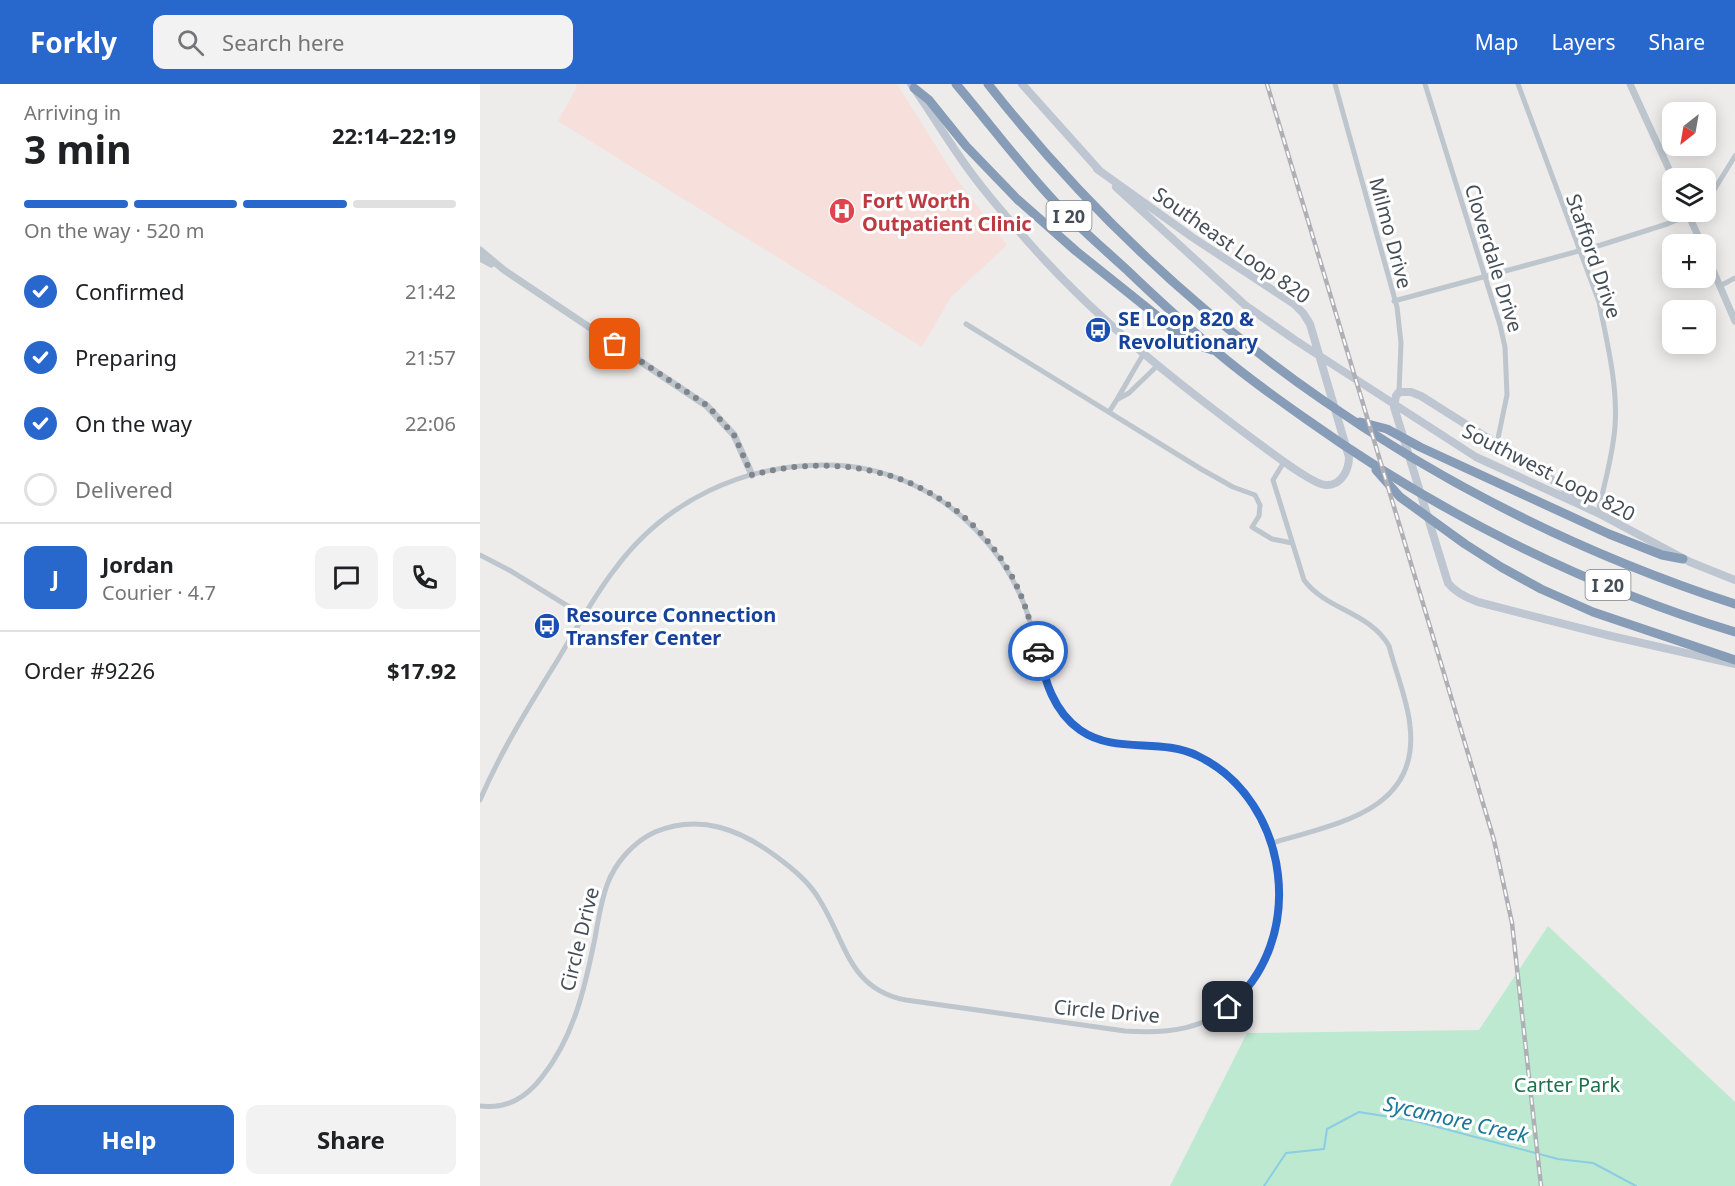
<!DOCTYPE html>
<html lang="en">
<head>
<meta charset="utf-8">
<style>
	:root { --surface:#fff; --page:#f2f2f2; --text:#202124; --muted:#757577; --line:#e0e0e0; --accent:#2867cb }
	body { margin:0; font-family:"Noto Sans",sans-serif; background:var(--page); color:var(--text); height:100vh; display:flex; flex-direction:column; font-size:22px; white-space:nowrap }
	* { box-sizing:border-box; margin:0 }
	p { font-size:20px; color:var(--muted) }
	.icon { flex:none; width:33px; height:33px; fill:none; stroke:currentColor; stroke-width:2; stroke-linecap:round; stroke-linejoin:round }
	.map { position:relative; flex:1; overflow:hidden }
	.panel { display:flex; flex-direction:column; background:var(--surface); width:480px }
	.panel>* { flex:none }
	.needle { width:39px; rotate:211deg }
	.buttons { position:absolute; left:1182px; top:18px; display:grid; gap:12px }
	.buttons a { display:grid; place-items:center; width:54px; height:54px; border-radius:12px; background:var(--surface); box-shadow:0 3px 15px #0003; font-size:30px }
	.pin { position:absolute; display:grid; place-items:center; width:51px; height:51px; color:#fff; margin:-26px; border-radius:12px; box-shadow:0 3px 9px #0006 }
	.courier { position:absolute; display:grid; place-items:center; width:60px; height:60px; margin:-30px; border:4px solid #2867cb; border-radius:50%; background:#fff; color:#222; box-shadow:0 2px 8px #0007 }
	.overview em { font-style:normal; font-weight:700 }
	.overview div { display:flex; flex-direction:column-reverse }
	.overview { display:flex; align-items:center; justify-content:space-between; height:102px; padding:0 24px }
	h1 { font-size:39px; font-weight:700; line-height:45px }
	.bar { display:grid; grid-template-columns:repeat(4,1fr); gap:9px 6px; align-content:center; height:72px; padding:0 24px }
	.bar i { height:8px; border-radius:4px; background:var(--line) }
	.bar .active { background:var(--accent) }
	.bar p { grid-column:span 4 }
	.line { display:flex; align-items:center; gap:15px; padding:0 24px; border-top:2px solid var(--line) }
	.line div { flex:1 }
	.round { display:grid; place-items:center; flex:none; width:63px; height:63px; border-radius:12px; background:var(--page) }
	ol { padding:0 24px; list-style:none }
	li { display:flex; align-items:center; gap:18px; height:66px }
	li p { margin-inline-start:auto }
	li .icon { padding:6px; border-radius:50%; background:var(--accent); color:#fff; stroke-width:4 }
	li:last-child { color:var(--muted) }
	li i { width:33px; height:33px; border:3px solid var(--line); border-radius:50% }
	.primary-button { display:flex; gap:12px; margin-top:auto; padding:12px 24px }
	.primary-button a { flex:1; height:69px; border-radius:12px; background:var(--accent); color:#fff; font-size:24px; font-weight:700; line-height:69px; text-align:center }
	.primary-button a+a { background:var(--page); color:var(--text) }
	header { display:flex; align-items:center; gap:36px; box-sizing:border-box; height:84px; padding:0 30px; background:var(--accent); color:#fff }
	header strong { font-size:28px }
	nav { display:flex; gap:33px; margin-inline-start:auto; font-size:21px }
	.search { width:420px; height:54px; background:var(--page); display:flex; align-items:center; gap:15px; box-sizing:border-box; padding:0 21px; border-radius:12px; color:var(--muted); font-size:22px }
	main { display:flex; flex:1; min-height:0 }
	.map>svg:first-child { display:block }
</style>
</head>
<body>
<header>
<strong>Forkly</strong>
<div class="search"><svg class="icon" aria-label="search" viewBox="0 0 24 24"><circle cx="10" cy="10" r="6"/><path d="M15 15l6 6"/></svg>Search here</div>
<nav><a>Map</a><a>Layers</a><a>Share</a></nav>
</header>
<main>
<section class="panel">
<div class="overview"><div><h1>3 min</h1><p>Arriving in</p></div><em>22:14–22:19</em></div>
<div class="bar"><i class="active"></i><i class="active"></i><i class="active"></i><i></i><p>On the way · 520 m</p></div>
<ol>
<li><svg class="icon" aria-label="check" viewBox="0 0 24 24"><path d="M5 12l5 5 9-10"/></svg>Confirmed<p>21:42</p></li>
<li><svg class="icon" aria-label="check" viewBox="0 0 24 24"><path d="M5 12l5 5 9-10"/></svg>Preparing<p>21:57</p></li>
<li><svg class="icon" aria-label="check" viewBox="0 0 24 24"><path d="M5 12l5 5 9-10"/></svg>On the way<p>22:06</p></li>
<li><i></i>Delivered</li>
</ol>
<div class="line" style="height:108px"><b class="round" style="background:var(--accent);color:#fff">J</b><div><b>Jordan</b><p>Courier · 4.7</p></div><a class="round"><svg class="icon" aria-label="chat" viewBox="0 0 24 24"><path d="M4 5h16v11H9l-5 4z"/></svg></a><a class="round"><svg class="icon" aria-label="phone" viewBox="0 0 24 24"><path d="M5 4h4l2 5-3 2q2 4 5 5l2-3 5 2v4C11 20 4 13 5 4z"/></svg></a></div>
<div class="line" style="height:78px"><div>Order #9226</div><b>$17.92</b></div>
<div class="primary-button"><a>Help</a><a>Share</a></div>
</section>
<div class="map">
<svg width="1255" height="1102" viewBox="0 0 1255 1102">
	<rect width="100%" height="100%" fill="#eeebeb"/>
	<!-- medical -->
	<path fill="#f7dfdc" d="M95 0H417L476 94 527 161 471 213 442 263 78 37 97 3Z"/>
	<!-- green -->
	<path fill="#bce9d0" d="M1068 842 1255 1018V1102H690L767 949 999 946Z"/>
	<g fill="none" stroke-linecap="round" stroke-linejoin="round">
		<!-- stream -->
		<path stroke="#8ccde3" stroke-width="2" d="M784 1102 806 1069 844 1065 847 1045 879 1028 935 1037 1078 1075 1113 1079 1156 1102"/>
		<!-- minor -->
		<path stroke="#bdc5cd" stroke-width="5" d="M855 0 917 223 921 259 919 308
			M945 0 1020 241 1025 263 1027 311 1017 359
			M1038 0 1119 218C1127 258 1138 302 1135 342 1133 372 1124 400 1118 429
			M1226 119 1255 72
			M1240 202 1255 194
			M914 217 1121 161 1187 140 1216 128
			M486 240 721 385 753 403 775 411 780 421 779 432 772 443 792 455 812 459
			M638 315 649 309 677 282
			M629 328C641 310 651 290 663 271
			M0 471 29 486 104 532
			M0 716C21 667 49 622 77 577 96 546 113 513 135 485 185 417 263 380 347 381 403 381 458 406 496 446 521 472 540 503 550 538 559 568 562 601 581 627 611 670 650 657 692 664 759 674 795 740 799 802 801 842 788 885 759 914 727 946 688 950 645 947L426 916C368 905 366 857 339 815 329 798 313 785 297 773 261 746 220 729 175 748 153 758 135 779 127 801 121 818 118 836 115 854 105 903 94 953 62 993 46 1014 27 1025 0 1022
			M792 759C854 740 940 728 930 642 928 617 915 586 909 562 890 528 846 526 824 496L793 396 804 378"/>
		<!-- tertiary -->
		<path stroke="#bdc5cd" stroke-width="7" d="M1150 0 1193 94
			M1207 128 1222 160
			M0 166 24 186 227 322 254 351 272 391
			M1226 170 1255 237
			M0 174 11 180"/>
		<!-- secondary -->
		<path stroke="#bdc6d1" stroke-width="8" d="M431 0C453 31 472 64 495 94 513 118 532 139 551 161 620 239 701 302 785 364 796 372 834 401 846 401 861 402 869 386 869 373L830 240 823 229 814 220 712 153 617 85
			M542 0 619 86
			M636 103 765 221 815 256 996 373 1118 429 1210 478 1255 496
			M1104 419 1063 389 941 312 931 308H919L916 312 914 323 968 499C975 508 987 514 998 518L1131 552 1255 580"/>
		<!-- motorway -->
		<path stroke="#869cb7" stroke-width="9" d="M476 0C510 40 541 82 576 119 598 143 623 164 647 186 676 214 706 241 737 268 765 292 796 314 826 335 955 427 1103 502 1255 548
			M508 0C701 246 958 423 1255 520
			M434 4 449 16 486 62 537 115 596 167 711 259 732 266
			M880 338 907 345 940 363 1129 450 1182 471 1203 475
			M896 386 920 413 985 460 1021 483 1061 505 1113 528 1255 576"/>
		<!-- rail casing -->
		<g stroke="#aeb0b5" stroke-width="4.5">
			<path id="rail" d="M787 0 1014 756 1032 839 1061 1102"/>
		</g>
		<!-- rail -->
		<use href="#rail" stroke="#fff" stroke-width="2" stroke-dasharray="7" stroke-linecap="butt"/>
	</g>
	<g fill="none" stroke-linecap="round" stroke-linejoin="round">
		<!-- done -->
		<path stroke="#80858b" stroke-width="6" stroke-dasharray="0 10.8" d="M135 260 228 322 254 351 272 391C374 364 475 395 530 489 544 513 551 540 558 567"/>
		<!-- route -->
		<path stroke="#2867cb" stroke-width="8" d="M558 567C565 596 573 627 600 646 636 671 680 653 718 672 811 717 828 858 748 923"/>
	</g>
	<!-- icons -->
	<defs>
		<g id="hospital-disc" transform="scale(1.35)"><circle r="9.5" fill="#e0444e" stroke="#fff"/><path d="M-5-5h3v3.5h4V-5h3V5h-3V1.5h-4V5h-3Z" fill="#fff"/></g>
		<g id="bus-disc" transform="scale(1.35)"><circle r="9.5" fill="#1a4fb4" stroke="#fff"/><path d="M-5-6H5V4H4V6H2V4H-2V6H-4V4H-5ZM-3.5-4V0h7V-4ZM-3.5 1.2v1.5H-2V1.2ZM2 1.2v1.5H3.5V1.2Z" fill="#fff"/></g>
	</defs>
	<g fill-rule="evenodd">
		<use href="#hospital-disc" x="362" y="127"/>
		<use href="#bus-disc" x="618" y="246"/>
		<use href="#bus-disc" x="67" y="542"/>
	</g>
	<g text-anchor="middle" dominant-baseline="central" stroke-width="6" stroke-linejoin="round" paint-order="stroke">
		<!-- shield labels -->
		<g fill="#fff" stroke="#7d8389" stroke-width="1.5">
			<rect x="566.5" y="117" width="45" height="30" rx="4.5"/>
			<rect x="1105.5" y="486" width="45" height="30" rx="4.5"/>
		</g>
		<g font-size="18" font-weight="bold" fill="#454e57">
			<text x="589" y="132">I 20</text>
			<text x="1128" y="501">I 20</text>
		</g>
		<!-- health labels -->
		<g font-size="20" font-weight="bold" fill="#be3a42" stroke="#fff" text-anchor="start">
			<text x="382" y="116">Fort Worth<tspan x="382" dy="23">Outpatient Clinic</tspan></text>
		</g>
		<!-- street labels -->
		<g font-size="20" fill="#454e57" stroke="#fff">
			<text transform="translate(911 149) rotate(75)">Milmo Drive</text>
			<text transform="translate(752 161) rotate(35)">Southeast Loop 820</text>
			<text transform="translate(1114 172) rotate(71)">Stafford Drive</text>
			<text transform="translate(1014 174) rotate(73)">Cloverdale Drive</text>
			<text transform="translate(1069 388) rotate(27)">Southwest Loop 820</text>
			<text transform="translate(99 855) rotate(-76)">Circle Drive</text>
			<text transform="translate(627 927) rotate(5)">Circle Drive</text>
		</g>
		<!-- transit labels -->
		<g font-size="20" font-weight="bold" fill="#164399" stroke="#fff" text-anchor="start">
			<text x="638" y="234">SE Loop 820 &amp;<tspan x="638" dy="23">Revolutionary</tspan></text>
			<text x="86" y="530">Resource Connection<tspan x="86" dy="23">Transfer Center</tspan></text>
		</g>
		<!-- park labels -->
		<g font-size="20" fill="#1e704b" stroke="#fff">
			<text x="1087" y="1000">Carter Park</text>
		</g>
		<!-- water labels -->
		<g font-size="21" font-style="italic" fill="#187697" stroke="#fff">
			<text transform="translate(976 1035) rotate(13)">Sycamore Creek</text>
		</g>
	</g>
</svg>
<div class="buttons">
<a><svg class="needle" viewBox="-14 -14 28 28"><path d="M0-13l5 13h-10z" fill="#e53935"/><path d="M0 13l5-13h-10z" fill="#757577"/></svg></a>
<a><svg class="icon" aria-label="layers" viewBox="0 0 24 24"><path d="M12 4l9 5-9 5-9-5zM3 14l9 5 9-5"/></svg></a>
<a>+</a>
<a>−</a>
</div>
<div class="pin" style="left:135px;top:260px;background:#ea580c"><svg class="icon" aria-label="bag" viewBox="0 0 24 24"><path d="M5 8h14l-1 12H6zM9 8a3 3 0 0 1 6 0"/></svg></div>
<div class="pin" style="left:748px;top:923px;background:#1f2937"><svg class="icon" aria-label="home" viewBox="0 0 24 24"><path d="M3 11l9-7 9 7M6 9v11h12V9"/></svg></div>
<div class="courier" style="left:558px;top:567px"><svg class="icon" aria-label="car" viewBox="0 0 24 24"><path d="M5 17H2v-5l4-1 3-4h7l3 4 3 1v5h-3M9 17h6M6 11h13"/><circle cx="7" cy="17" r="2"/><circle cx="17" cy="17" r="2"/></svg></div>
</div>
</main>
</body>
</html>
